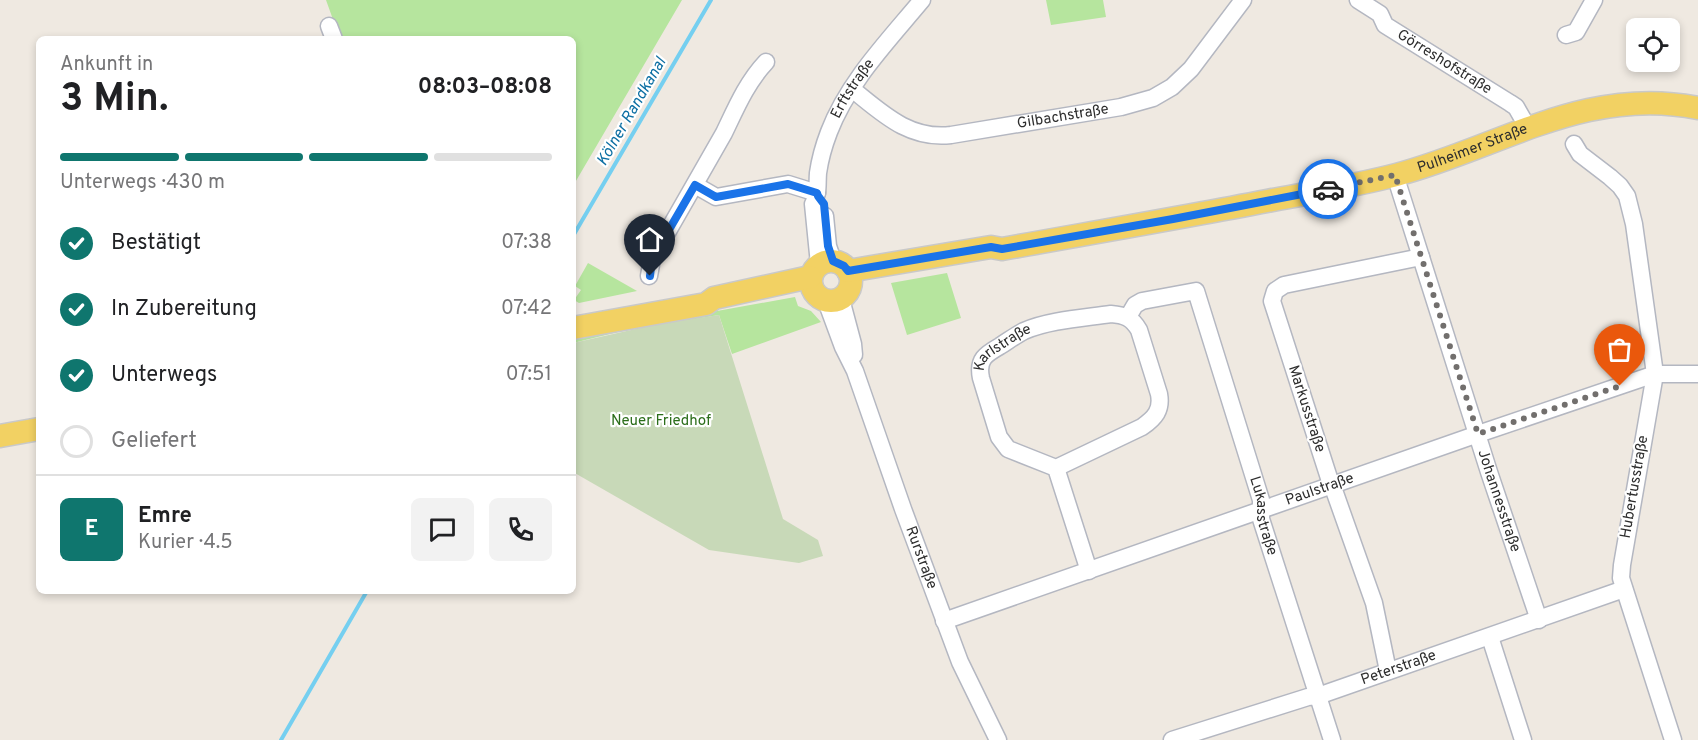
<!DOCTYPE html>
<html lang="de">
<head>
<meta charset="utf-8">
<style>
	:root { --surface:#fff; --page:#f2f2f2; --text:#202124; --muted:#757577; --line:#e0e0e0; --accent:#0f766e }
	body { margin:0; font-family:Overpass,sans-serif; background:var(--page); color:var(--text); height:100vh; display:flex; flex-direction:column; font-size:22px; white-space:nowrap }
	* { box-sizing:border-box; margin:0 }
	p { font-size:20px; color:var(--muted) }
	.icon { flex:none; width:33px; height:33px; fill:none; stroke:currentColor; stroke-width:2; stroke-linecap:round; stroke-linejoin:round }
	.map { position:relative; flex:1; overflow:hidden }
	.details { position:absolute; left:36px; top:36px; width:540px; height:558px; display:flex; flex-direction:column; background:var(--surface); border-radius:9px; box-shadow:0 3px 9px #0003 }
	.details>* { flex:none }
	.tools { position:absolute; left:1626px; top:18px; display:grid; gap:12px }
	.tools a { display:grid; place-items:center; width:54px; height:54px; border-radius:9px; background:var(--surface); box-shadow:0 3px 9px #0003; font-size:30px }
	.pin { position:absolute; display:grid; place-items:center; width:51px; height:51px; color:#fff; margin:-62px -26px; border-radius:50% 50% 50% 0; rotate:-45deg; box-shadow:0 0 6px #0007 }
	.pin .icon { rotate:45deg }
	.courier { position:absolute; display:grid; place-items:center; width:60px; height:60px; margin:-30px; border:4px solid #1a73e8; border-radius:50%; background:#fff; color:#222; box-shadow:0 2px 8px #0007 }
	.summary em { font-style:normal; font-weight:700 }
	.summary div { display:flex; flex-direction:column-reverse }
	.summary { display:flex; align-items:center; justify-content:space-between; height:102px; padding:0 24px }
	h1 { font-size:39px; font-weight:700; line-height:45px }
	.bar { display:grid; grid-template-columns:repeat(4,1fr); gap:9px 6px; align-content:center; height:72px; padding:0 24px }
	.bar i { height:8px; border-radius:4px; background:var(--line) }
	.bar .selected { background:var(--accent) }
	.bar p { grid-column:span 4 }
	.line { display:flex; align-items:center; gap:15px; padding:0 24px; border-top:2px solid var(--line) }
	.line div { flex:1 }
	.round { display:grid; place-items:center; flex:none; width:63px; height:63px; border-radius:9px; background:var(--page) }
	ol { padding:0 24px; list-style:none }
	li { display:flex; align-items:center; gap:18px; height:66px }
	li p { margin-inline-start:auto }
	li .icon { padding:6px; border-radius:50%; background:var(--accent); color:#fff; stroke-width:4 }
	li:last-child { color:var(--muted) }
	li i { width:33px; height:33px; border:3px solid var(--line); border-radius:50% }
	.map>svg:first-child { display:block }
</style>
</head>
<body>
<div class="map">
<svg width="1698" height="740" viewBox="0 0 1698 740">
	<rect width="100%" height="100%" fill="#efe9e1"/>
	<!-- green -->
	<path fill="#b6e59e" d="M326 0H682L573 186V39H340Z
		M1046 0H1103L1106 17 1051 25Z
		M588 263 637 291 579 303 574 300 581 290 575 286Z
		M947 273 961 318 907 335 891 283Z
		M795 297 798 306 811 311 821 322 732 354 719 315 618 332 573 343V336L658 319 717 311Z"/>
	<!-- cemetery -->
	<path fill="#c8d9b8" d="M719 315 783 519 818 540 823 556 799 563 709 550 573 472V343L658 324Z"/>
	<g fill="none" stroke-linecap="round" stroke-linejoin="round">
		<!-- stream -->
		<path stroke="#75cff0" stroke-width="4" d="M573 236 711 0
			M281 740 367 591"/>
		<!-- minor casing -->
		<g stroke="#b4b7c1" stroke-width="19">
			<g id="minor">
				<path id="s1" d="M1358 0 1380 14 1385 25 1510 103 1516 107 1528 128"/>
				<path d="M329 26 334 39"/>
				<path d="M1566 35 1576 32 1594 0"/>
				<path id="s2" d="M852 89C882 113 909 140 951 135L1121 107 1153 98 1172 87 1191 69 1243 0"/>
				<path d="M1574 144 1580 154 1610 177 1620 186 1627 196 1634 224 1655 374 1622 565 1621 578 1673 740"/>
				<path id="s3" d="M1395 175 1489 472 1539 620"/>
				<path d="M695 185 716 197 788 184 817 193"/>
				<path d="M825 216 828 246 833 261"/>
				<path id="s4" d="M819 264 813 204C819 193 817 185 818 173 820 159 824 145 829 132 848 82 888 41 922 0"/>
				<path d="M649 276 652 259 724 133C736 108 747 82 766 62"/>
				<path d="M841 299 853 344 854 355"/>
				<path id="s5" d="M826 301 843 347 855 371 903 509 960 662 998 740"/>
				<path id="s6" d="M1128 317 1135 305 1142 301 1196 291 1261 500V519L1332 740"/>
				<path id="s7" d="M1056 468 1008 449 999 437 981 378C977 359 986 354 1000 346 1008 341 1016 335 1024 331 1049 320 1084 318 1111 314 1125 315 1132 318 1139 330L1159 394C1162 410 1155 418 1142 427L1056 468 1089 571"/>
				<path id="s8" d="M944 621 1478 434 1655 374H1698"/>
				<path d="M1490 637 1523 740"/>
				<path d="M1388 671 1374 603 1335 493 1329 478 1272 301 1275 291 1284 285 1421 257"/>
				<path id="s9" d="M1172 740 1308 697 1318 696 1624 589"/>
			</g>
		</g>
		<!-- major casing -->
		<g stroke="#c9c9c9" stroke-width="25">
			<g id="major">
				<circle cx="831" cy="281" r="20"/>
				<path id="s10" d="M848 271 991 247 1002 249C1091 233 1179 218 1267 201 1310 193 1354 186 1396 175 1499 148 1586 85 1698 108"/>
				<path d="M573 328 706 304 714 298 810 277"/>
				<path d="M0 436 39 429"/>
			</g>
		</g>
		<!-- minor -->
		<use href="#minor" stroke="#fff" stroke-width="16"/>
		<!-- major -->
		<use href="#major" stroke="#f2d163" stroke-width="22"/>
	</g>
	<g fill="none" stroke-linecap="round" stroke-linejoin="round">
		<!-- done -->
		<path stroke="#726f6d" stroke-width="6" stroke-dasharray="0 10.8" d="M1328 189 1395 175 1478 434 1620 386"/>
		<!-- route -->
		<path stroke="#1a73e8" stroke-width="8" d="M650 276 652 259 695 185 716 197 788 184 817 193 818 196 824 204 828 246 833 261 844 266 848 271 991 247 1002 249 1173 219 1328 189"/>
	</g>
	<g text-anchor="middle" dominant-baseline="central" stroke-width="4.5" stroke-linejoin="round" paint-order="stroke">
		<!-- street labels -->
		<g font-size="15" fill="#2e2e2e" stroke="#fff">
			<text stroke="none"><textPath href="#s1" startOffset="108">Görreshofstraße</textPath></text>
			<text stroke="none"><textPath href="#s4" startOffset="184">Erftstraße</textPath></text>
			<text stroke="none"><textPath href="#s2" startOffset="226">Gilbachstraße</textPath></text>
			<text stroke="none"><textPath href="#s10" startOffset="638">Pulheimer Straße</textPath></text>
			<text stroke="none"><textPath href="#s7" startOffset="170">Karlstraße</textPath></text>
			<text transform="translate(1306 409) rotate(72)">Markusstraße</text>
			<text transform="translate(1635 487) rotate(-80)">Hubertusstraße</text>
			<text stroke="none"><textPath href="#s8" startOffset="398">Paulstraße</textPath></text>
			<text stroke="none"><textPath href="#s3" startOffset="342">Johannesstraße</textPath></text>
			<text stroke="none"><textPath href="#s6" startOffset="312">Lukasstraße</textPath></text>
			<text stroke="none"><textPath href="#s5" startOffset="274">Rurstraße</textPath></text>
			<text stroke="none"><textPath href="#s9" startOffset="238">Peterstraße</textPath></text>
		</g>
		<!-- park labels -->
		<g font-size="15" fill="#2c6e1b" stroke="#fff">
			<text x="661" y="421">Neuer Friedhof</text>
		</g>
		<!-- water labels -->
		<g font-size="16" font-style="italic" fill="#0d6fa3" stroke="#fff">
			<text transform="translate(632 112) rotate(-60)">Kölner Randkanal</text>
		</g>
	</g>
</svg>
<div class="tools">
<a><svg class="icon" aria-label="locate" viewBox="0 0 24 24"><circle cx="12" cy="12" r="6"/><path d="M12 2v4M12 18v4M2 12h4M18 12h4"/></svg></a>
</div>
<div class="pin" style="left:1620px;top:386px;background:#ea580c"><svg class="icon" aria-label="bag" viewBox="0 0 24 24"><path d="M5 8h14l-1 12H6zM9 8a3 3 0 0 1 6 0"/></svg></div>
<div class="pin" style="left:650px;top:276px;background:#1f2937"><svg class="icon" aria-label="home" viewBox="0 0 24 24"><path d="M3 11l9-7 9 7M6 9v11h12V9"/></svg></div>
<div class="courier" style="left:1328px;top:189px"><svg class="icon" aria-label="car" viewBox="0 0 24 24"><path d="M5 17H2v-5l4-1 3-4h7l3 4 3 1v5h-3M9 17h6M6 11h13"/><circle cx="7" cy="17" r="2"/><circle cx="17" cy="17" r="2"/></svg></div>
<section class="details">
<div class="summary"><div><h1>3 Min.</h1><p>Ankunft in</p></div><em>08:03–08:08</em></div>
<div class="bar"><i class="selected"></i><i class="selected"></i><i class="selected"></i><i></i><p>Unterwegs · 430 m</p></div>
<ol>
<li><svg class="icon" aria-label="check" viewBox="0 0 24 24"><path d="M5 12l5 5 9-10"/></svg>Bestätigt<p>07:38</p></li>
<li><svg class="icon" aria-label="check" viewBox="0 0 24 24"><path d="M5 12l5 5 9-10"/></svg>In Zubereitung<p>07:42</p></li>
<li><svg class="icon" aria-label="check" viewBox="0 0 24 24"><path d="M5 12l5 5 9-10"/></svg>Unterwegs<p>07:51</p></li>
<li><i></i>Geliefert</li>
</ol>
<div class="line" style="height:108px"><b class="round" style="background:var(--accent);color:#fff">E</b><div><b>Emre</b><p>Kurier · 4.5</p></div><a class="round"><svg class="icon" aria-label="chat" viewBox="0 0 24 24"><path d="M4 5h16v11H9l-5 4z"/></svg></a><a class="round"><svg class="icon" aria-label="phone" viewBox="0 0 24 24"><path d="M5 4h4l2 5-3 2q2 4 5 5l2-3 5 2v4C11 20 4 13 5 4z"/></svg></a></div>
</section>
</div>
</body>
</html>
